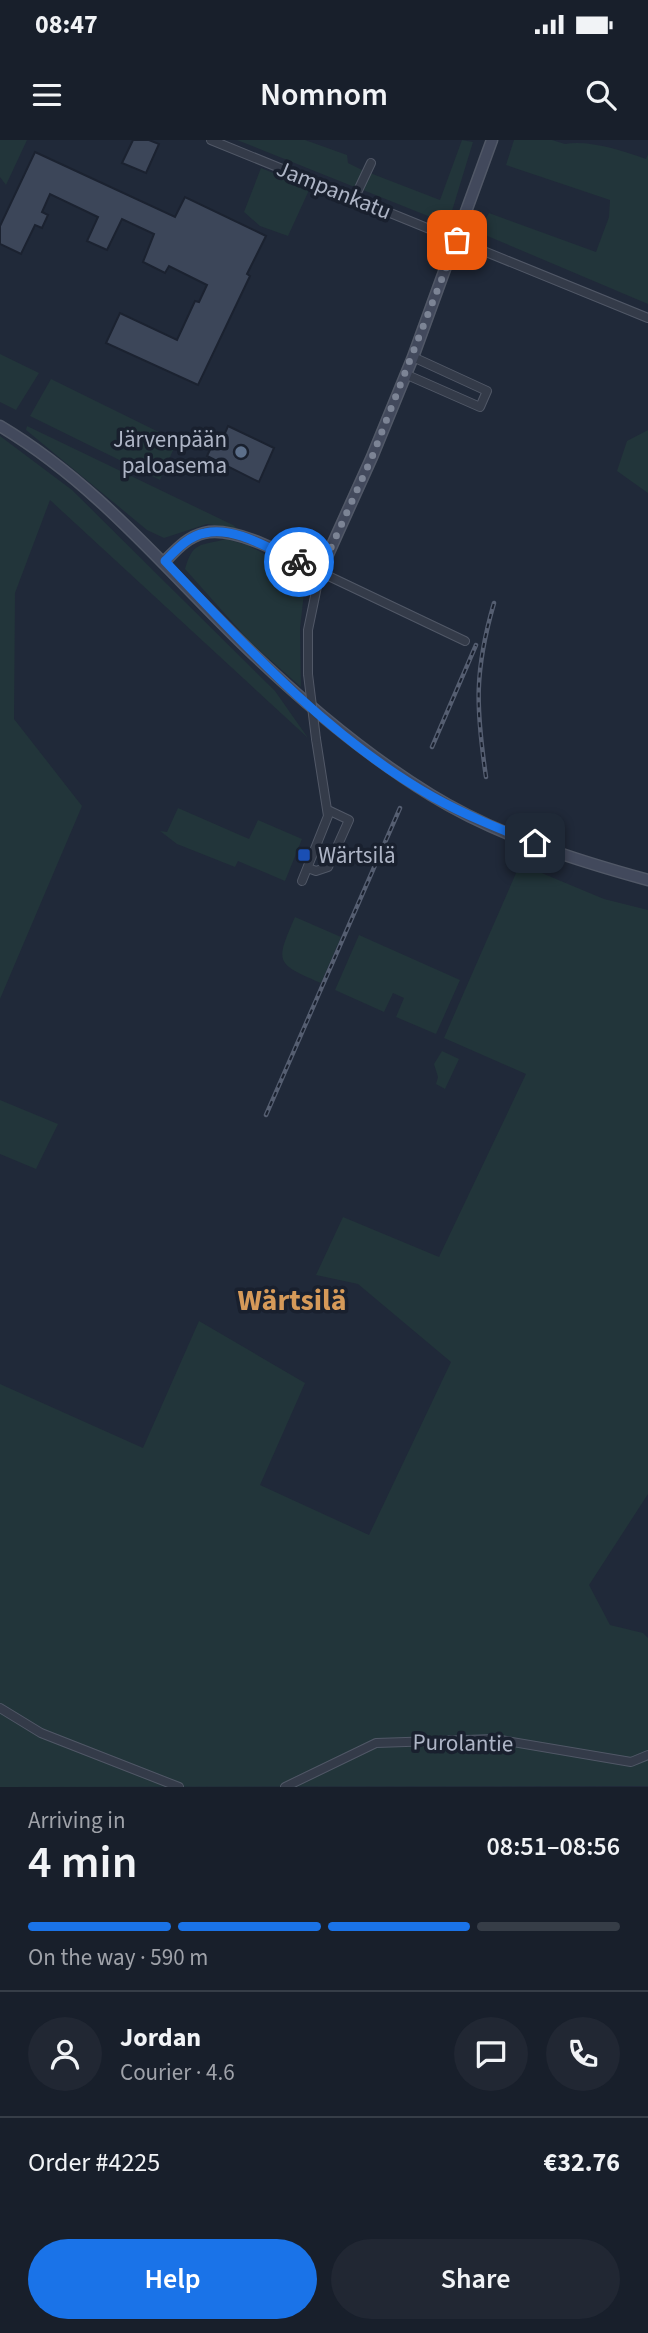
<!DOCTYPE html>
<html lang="en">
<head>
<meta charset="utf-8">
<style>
	:root { --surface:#181f2b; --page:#212733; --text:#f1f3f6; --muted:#9fa2a9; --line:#363d47; --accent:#1a73e8 }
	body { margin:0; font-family:"Source Sans 3",sans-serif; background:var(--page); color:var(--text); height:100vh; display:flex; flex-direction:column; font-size:26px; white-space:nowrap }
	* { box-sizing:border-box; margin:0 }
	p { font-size:23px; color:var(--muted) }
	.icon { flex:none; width:38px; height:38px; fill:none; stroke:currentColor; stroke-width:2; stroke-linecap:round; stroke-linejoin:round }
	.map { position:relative; height:1647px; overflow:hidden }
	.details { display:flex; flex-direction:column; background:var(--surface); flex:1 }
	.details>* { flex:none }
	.pin { position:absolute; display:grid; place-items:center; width:60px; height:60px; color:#fff; margin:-30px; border-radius:14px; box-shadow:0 4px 10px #0006 }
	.courier { position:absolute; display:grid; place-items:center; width:70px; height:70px; margin:-35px; border:5px solid #1a73e8; border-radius:50%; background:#fff; color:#222; box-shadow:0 2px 9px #0007 }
	.head em { font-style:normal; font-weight:600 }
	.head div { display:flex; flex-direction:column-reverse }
	.head { display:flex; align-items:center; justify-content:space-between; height:119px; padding:0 28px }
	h1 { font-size:46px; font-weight:600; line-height:52px }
	.bar { display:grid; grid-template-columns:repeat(4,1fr); gap:10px 7px; align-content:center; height:84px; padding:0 28px }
	.bar i { height:9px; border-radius:5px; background:var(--line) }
	.bar .on { background:var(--accent) }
	.bar p { grid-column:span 4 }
	.line { display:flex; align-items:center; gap:18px; padding:0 28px; border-top:2px solid var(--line) }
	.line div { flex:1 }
	.round { display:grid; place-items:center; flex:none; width:74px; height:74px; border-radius:37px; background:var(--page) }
	.cta { display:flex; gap:14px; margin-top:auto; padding:14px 28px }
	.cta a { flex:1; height:80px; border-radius:42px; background:var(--accent); color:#fff; font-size:28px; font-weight:600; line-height:80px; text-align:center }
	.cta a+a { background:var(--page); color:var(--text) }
	.status { display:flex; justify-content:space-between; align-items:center; height:49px; padding:0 35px; background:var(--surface); direction:ltr }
	.status svg { height:19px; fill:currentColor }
	header { display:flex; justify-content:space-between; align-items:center; height:91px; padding:0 28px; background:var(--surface); font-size:32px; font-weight:600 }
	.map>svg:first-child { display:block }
</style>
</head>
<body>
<div class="status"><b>08:47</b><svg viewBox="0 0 49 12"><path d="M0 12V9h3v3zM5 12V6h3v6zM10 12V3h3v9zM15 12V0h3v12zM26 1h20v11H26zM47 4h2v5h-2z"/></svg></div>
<header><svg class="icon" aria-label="menu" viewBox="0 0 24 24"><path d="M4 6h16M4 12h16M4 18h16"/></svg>Nomnom<svg class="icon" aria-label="search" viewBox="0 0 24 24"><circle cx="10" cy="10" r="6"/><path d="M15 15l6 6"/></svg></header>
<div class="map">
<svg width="648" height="1647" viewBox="0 0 648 1647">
	<rect width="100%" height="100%" fill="#202939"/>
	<!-- green -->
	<path fill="#22353a" d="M0 0H27L6 45 0 37Z
		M237 0H305L347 15 348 23 364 31 357 48Z
		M462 0 473 2 448 84 363 50 370 33 440 60Z
		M514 0H552L565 4C589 0 620 10 646 19L648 14V164L478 92 489 73 596 112 609 77 610 60 506 25Z
		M261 28 310 48 288 96 260 86 244 72Z
		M0 214 39 233 16 270 0 262Z
		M51 239 177 301 160 340 30 276Z
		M27 286 233 385 238 389 207 384 164 398 147 390 26 290Z
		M648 290V353L617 331 627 301Z
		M0 296 72 350 275 551 308 598 50 360 15 453 14 579 82 666 0 859Z
		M226 399 247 405 306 435 300 488 301 547 250 502 185 429C193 401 200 406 226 399Z
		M178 668 249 699 258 680 302 699 285 741 238 721 235 727 177 704 160 691 167 692Z
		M520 724 604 759 648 770V1354L589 1445 610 1485 643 1493 648 1498V1646L0 1647V1244L143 1308 199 1181 305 1243 260 1345 369 1395 451 1222 358 1144 316 1135 343 1077 439 1117 526 934 444 898Z
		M295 777 341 797 321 843C275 823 275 823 295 777Z
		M359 795 460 840 436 894 396 877 404 858 393 853 384 872 335 850Z
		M442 911 459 919 445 949 436 944 438 937 434 924Z
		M0 960 58 984 36 1029 0 1014Z"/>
	<!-- building -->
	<path fill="#3c4659" stroke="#1b2230" stroke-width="2" d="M133 0H149L159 4 146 33 122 23Z
		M35 12 175 77 185 57 266 96 247 134 250 136 198 245 106 203 120 173 177 200 195 161 199 162 207 145 169 126 165 133 143 122 154 94 122 79 107 110 87 101 98 77 50 54 42 72 48 75 42 88 35 85 21 114 0 104V86Z
		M228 286 274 308 259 342 207 316 217 295 223 298Z"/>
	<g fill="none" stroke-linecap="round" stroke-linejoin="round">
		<!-- street casing -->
		<g stroke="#515867" stroke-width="10">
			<path id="street" d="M211 0 648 178
				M354 59 371 23
				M405 234 480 267 487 251 413 217
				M308 534V490L320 432 465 501
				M308 728 316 731 328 727 349 680 328 670
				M302 741 328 676 316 599
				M0 1568 41 1593 179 1647
				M285 1647 376 1603 495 1599 631 1622 648 1615"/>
		</g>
		<!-- secondary casing -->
		<g stroke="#515867" stroke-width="13">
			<path id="secondary" d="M0 286C99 345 167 431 248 509 304 563 364 614 431 655 496 695 575 720 648 740
				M165 421C176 410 187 397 204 393 236 385 291 418 320 432L372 317 413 217 492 0"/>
		</g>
		<!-- street -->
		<use href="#street" stroke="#343b49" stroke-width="8"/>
		<!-- secondary -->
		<use href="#secondary" stroke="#42495c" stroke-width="10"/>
		<!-- rail casing -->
		<g stroke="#555e71" stroke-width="4.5">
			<path id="rail" d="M432 607 476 505
				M486 637C476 568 474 532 494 463
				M266 975 400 668"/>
		</g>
		<!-- rail -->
		<use href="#rail" stroke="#19202e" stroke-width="2" stroke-dasharray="5" stroke-linecap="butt"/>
		<!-- street-bridge casing -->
		<g stroke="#515867" stroke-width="10" stroke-linecap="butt">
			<path id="street-bridge" d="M308 534 316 599"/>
		</g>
		<!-- street-bridge -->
		<use href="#street-bridge" stroke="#343b49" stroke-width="8"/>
	</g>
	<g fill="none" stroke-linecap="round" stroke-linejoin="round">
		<!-- done -->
		<path stroke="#7c8495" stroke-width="7" stroke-dasharray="0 12.6" d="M299 422 320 432 372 317 457 100"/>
		<!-- route -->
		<path stroke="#1a73e8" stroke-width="9" d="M299 422C271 410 236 386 205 393 188 396 176 410 165 421 246 507 329 598 433 657 465 675 500 689 535 703"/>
	</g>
	<!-- markers -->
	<circle fill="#5c6f8a" stroke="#19202e" stroke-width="2.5" cx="241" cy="312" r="7"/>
	<rect fill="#1a4fb4" stroke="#19202e" stroke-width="2.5" x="297" y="708" width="14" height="14" rx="3.5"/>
	<g text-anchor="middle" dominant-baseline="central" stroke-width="7" stroke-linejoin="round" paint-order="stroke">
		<!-- street labels -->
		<g font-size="23" fill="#aeb5c6" stroke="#19202e">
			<text transform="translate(334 50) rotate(22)">Jampankatu</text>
			<text transform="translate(463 1603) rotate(1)">Purolantie</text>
		</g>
		<!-- poi labels -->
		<g font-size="23" fill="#aeb5c6" stroke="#19202e" text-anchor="end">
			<text x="227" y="299">Järvenpään<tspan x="227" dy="26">paloasema</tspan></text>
			<text x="318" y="715" text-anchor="start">Wärtsilä</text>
		</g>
		<!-- district labels -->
		<g font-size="30" font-weight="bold" fill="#d69a59" stroke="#19202e">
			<text x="292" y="1160">Wärtsilä</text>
		</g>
	</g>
</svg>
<div class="pin" style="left:457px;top:100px;background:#ea580c"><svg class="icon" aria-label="bag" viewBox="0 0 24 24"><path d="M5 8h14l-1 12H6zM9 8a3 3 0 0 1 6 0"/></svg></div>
<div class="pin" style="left:535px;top:703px;background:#1f2937"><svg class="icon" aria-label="home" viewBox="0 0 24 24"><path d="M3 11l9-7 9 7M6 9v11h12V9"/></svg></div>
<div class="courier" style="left:299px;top:422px"><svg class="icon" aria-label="bike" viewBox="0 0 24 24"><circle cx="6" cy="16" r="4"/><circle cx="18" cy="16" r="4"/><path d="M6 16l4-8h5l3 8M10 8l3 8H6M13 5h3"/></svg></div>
</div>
<section class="details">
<div class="head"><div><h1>4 min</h1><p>Arriving in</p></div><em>08:51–08:56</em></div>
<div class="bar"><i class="on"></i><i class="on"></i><i class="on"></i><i></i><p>On the way · 590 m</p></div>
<div class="line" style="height:126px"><a class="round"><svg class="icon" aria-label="person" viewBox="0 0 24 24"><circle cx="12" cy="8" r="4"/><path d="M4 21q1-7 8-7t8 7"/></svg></a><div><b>Jordan</b><p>Courier · 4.6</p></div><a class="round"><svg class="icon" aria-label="chat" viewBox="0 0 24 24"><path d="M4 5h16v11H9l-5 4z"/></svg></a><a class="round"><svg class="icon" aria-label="phone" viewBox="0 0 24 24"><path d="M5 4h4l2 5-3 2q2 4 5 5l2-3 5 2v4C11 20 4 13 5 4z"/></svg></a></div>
<div class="line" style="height:91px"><div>Order #4225</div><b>€32.76</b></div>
<div class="cta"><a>Help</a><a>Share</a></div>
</section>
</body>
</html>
